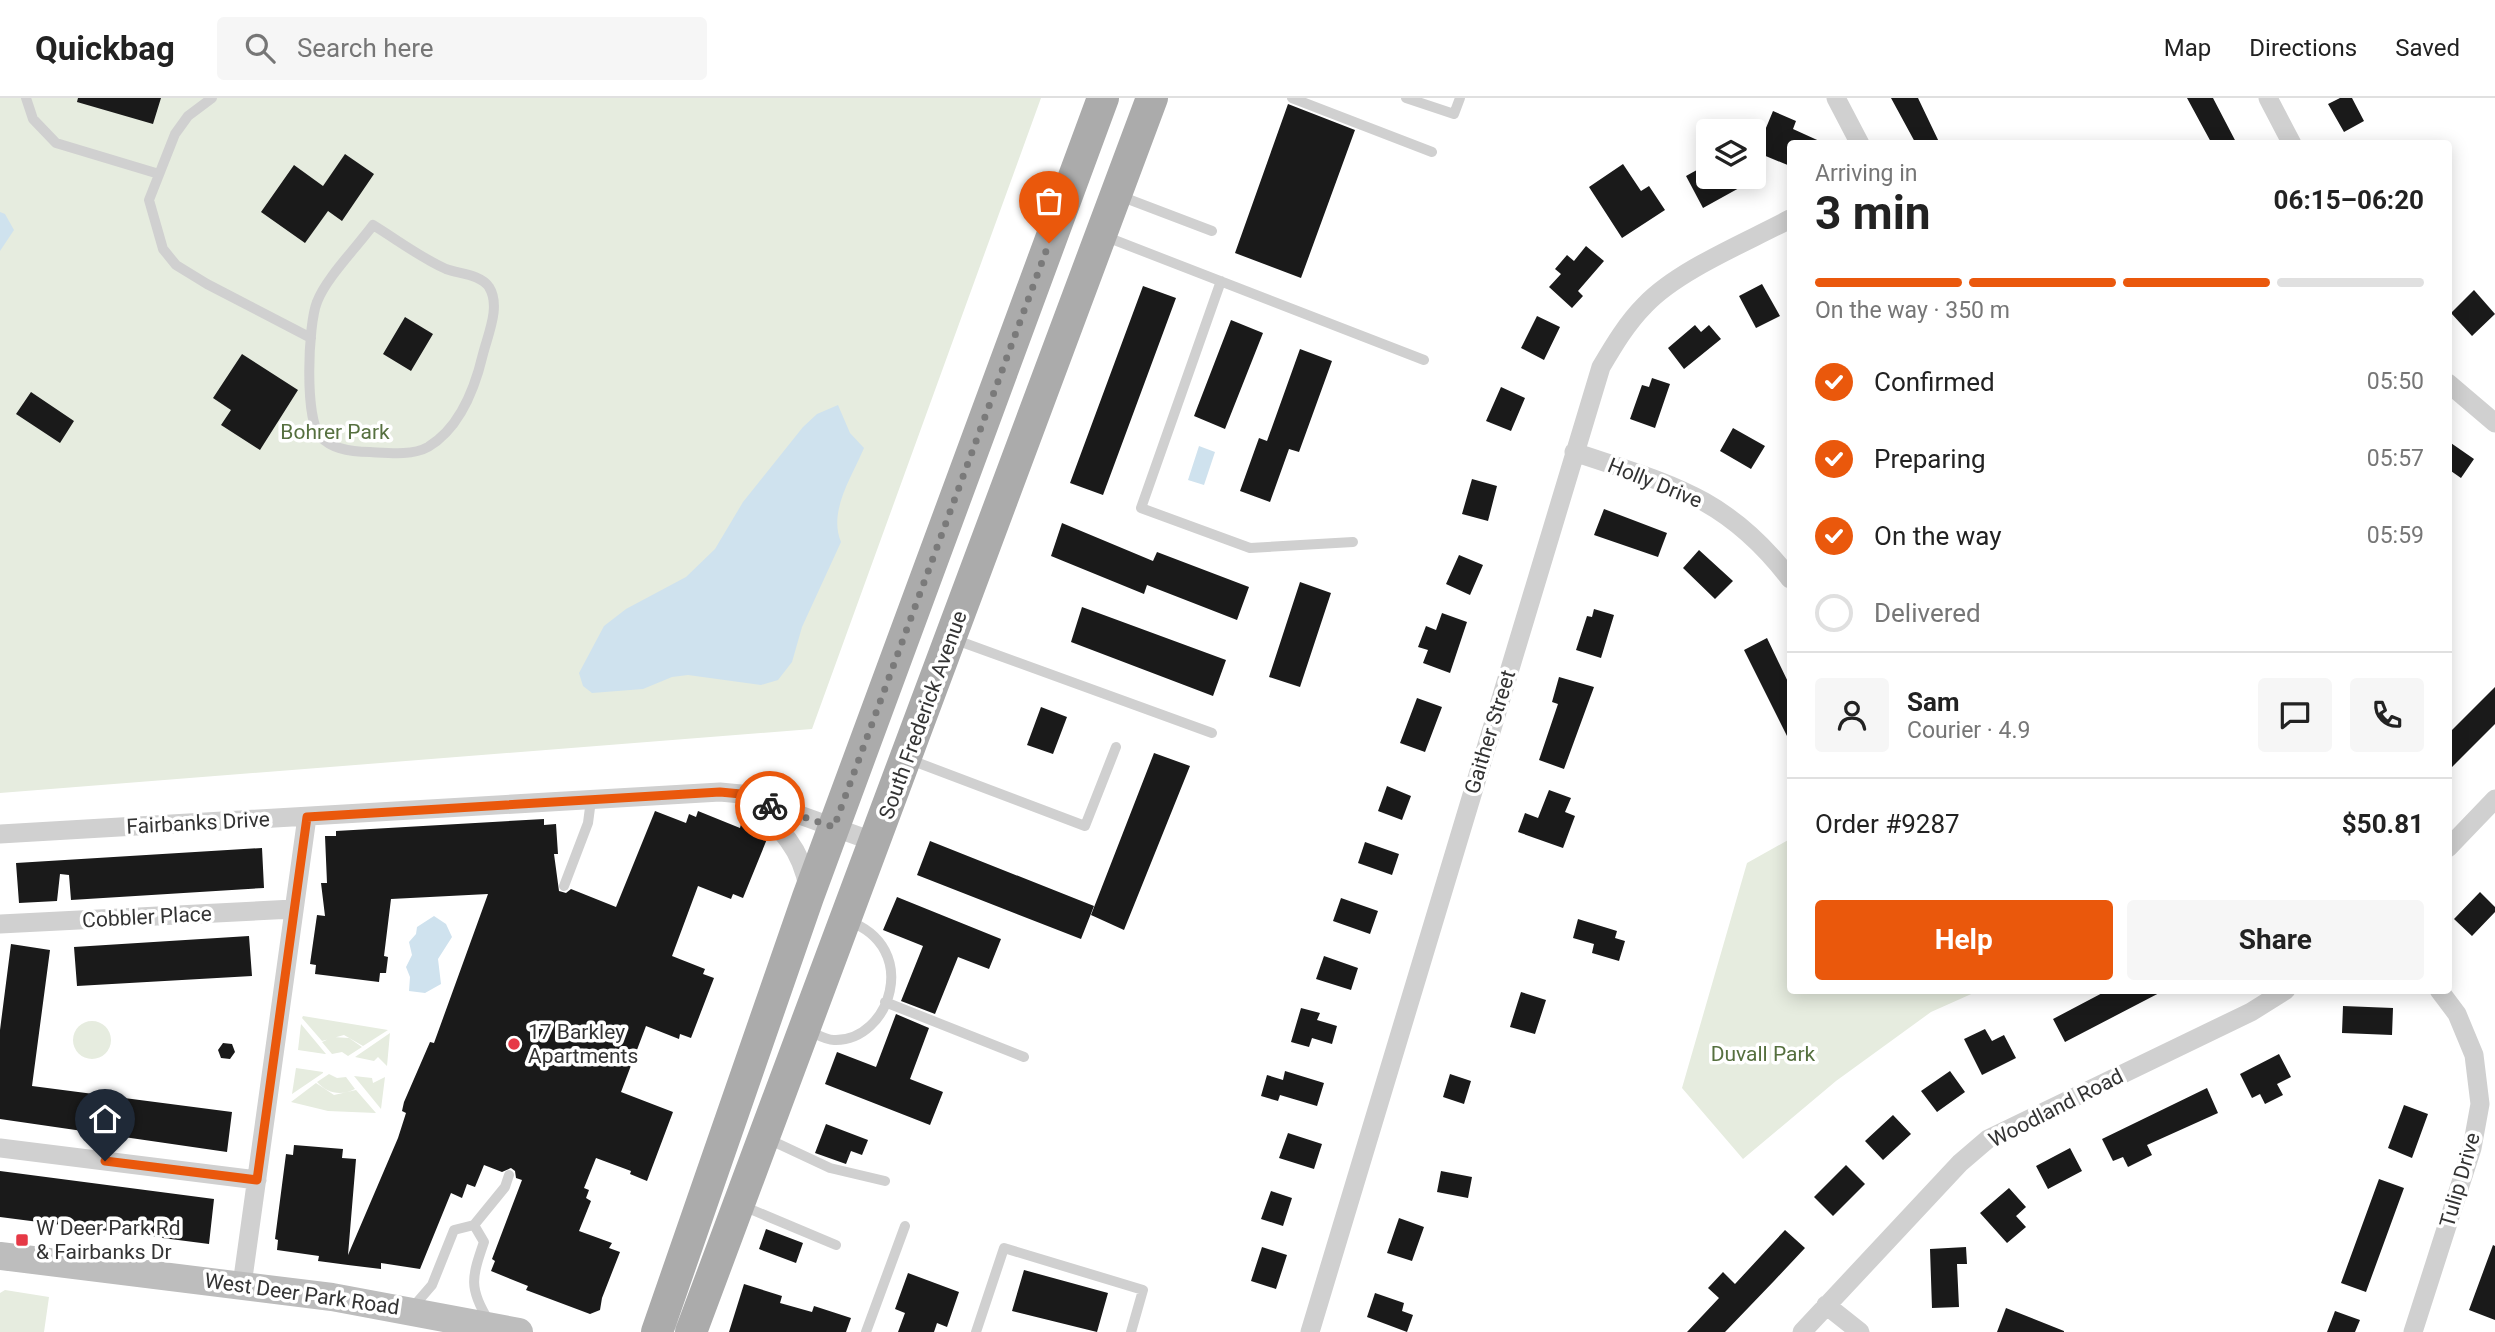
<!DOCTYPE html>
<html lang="en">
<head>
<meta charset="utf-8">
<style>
	:root { --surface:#fff; --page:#f6f6f6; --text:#222; --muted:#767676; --line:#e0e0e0; --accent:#ea580c }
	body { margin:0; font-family:Roboto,sans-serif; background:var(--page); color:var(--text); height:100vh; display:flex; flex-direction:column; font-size:26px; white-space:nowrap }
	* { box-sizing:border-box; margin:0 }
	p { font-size:23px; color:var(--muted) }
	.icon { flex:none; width:38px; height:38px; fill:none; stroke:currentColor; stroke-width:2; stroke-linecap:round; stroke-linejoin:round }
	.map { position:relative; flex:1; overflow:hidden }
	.sheet { position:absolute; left:1787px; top:42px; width:665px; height:854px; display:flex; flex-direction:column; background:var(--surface); border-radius:7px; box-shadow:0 4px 18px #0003 }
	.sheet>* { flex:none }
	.buttons { position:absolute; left:1696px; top:21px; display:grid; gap:14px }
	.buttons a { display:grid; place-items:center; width:70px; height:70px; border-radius:7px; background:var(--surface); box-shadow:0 4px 18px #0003; font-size:35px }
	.pin { position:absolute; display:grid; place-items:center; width:60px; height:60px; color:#fff; margin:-72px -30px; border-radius:50% 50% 50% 0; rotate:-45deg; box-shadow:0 0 7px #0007 }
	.pin .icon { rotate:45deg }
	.courier { position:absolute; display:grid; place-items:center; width:70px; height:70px; margin:-35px; border:5px solid #ea580c; border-radius:50%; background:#fff; color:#222; box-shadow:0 2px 9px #0007 }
	.headline em { font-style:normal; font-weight:700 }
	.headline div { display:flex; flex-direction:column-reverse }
	.headline { display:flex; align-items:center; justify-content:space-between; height:119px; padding:0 28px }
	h1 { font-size:46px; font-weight:700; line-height:52px }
	.bar { display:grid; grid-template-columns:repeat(4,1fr); gap:10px 7px; align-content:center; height:84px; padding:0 28px }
	.bar i { height:9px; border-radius:5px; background:var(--line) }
	.bar .selected { background:var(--accent) }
	.bar p { grid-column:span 4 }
	.line { display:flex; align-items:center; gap:18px; padding:0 28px; border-top:2px solid var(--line) }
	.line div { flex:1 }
	.round { display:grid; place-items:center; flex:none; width:74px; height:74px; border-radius:7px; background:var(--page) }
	ol { padding:0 28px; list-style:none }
	li { display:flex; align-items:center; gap:21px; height:77px }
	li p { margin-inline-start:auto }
	li .icon { padding:7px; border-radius:50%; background:var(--accent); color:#fff; stroke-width:4 }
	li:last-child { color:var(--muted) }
	li i { width:38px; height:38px; border:4px solid var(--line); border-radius:50% }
	.button { display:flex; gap:14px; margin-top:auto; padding:14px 28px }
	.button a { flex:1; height:80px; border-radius:7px; background:var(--accent); color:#fff; font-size:28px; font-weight:700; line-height:80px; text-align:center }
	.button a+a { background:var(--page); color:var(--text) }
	header { display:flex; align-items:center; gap:42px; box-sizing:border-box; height:98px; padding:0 35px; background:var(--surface); border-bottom:2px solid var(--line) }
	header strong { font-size:33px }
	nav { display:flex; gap:38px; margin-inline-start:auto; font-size:24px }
	.search { width:490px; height:63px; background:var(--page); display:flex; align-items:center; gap:18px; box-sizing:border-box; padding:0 24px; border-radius:7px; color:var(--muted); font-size:26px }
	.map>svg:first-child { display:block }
</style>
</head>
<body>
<header>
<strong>Quickbag</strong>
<div class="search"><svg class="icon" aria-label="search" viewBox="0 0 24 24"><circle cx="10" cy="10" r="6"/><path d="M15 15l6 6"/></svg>Search here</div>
<nav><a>Map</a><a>Directions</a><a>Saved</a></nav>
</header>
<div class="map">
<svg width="2495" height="1234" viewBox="0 0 2495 1234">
	<rect width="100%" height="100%" fill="#fff"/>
	<!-- green -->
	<path fill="#e6ecdf" d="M0 0H1041L812 631 0 695Z
		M1790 741V892L1978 893 1931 914 1836 983 1743 1061 1682 990 1747 765Z
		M302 920 303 918 388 932 363 948 344 937 322 943Z
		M73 942a19 19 0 1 1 38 0a19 19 0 1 1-38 0Z
		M301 926 326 956H325L298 952Z
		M390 935 387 968 378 959 374 963 355 959Z
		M333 939 349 940 362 949 348 958 342 954 332 956 322 944Z
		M296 970 323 974V975L292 996Z
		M329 976 337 980 346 979 355 991C341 998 328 996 317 984Z
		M354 978 372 980 373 985 385 979 381 1011Z
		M316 985 334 997 356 992 376 1015 328 1013 291 1004Z
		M5 1192 49 1199 44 1234H0V1195Z"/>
	<!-- water -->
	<path fill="#cfe2ee" d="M0 114 5 116 14 132 0 153Z
		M838 307 850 335 864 350C852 379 828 413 841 444L802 529 792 564 778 582 761 587 688 577 672 579 643 591 592 595 583 588 579 575 604 528 626 511 686 479 715 451 743 404 803 329 817 316Z
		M1199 348 1215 354 1204 387 1188 382Z
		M434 818 446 826 452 839 438 861 441 886 425 895 409 893 410 879 406 869 412 857 409 844 416 836 417 829Z"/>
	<!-- building -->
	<path fill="#1a1a1a" d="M78 0H161L153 26 77 4Z
		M1891 0H1918L1940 46H1916Z
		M2187 0H2213L2237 46H2212Z
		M2340 0H2352L2364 23 2344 34 2328 6Z
		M1288 6 1355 32 1301 180 1235 155Z
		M1773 13 1796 23 1793 31 1826 46H1790V68L1756 54Z
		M345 56 374 76 342 123 328 113 305 145 261 114 294 67 323 88Z
		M1623 66 1641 93 1649 88 1665 112 1622 140 1589 89Z
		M1704 68 1708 79H1759L1703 110 1686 78Z
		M1586 148 1604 163 1578 193 1583 198 1572 210 1549 189 1561 176 1555 171 1567 157 1574 163Z
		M1762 186 1780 218 1756 230 1739 198Z
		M1143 188 1176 200 1103 397 1070 385Z
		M2474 192 2495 216 2472 238 2451 215Z
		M1537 218 1560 229 1544 262 1521 250Z
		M405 219 433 236 411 273 383 256Z
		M1231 222 1263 235 1225 331 1194 318Z
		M1695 227 1701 234 1709 227 1721 241 1684 271 1668 250Z
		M1300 251 1332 263 1299 354 1289 351 1270 404 1240 393 1259 340 1267 343Z
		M242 256 298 292 260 352 221 327 231 312 213 300Z
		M1652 280 1670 286 1655 330 1630 321 1642 287 1649 289Z
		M1501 289 1525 300 1511 333 1486 323Z
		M31 294 74 323 60 345 16 316Z
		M1733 330 1765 348 1751 371 1720 353Z
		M2448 343 2474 361 2461 380 2448 371Z
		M1472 381 1497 388 1488 423 1462 416Z
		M1604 411 1667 435 1658 459 1594 437Z
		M1062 425 1153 463 1157 454 1249 489 1237 522 1147 487 1144 496 1051 458Z
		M1699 452 1733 483 1715 501 1683 470Z
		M1459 457 1483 467 1470 497 1446 486Z
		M1300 484 1331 495 1300 589 1269 579Z
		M1082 509 1226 562 1213 598 1071 544Z
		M1594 511 1614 517 1601 560 1576 552 1587 518 1592 519Z
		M1442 515 1467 524 1450 575 1423 565 1428 552 1418 549 1426 528 1436 532Z
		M1767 540 1790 588V644L1744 552Z
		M1559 579 1594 589 1564 671 1539 662 1558 606 1552 604Z
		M2495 589V626L2448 673V636Z
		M1417 600 1442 609 1425 654 1400 645Z
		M1041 609 1067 619 1053 656 1027 647Z
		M1154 655 1190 668 1124 832 1091 817Z
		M1387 688 1411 698 1402 722 1378 713Z
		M1549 692 1571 700 1565 714 1575 718 1563 750 1518 734 1525 715 1538 720Z
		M655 713 686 725 689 716 696 719 698 713 740 730 741 726 758 732 755 737 767 741 743 800 733 796 731 801 698 788 672 858 705 871 703 876 714 880 691 940 680 936 679 941 646 928 621 994 673 1014 647 1083 630 1076 631 1073 596 1060 584 1090 589 1092 586 1100 591 1103 579 1133 612 1145 609 1150 620 1154 602 1200 600 1212 590 1216 526 1192 528 1188 491 1173 495 1163 492 1161 522 1082 516 1080 515 1073 511 1070 502 1074 484 1067 475 1089 467 1086 462 1100 451 1095 420 1171 381 1165V1171L348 1167 318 1163 319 1158 277 1152 278 1142 275 1141 286 1056 293 1057 294 1047 343 1051 342 1060 356 1061 348 1157 398 1040 406 1015 402 1013 404 1004 430 944 434 945 488 796 391 801 384 858 388 859 386 875H380L379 884 315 876 316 867 310 866 317 817 325 818 321 785H327L325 738H336V733L544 721V727L556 726 558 756H554L559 793 566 795 571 791 616 809Z
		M930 743 1094 808 1081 841 917 777Z
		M1365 744 1399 756 1392 777 1358 765Z
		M262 750 264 790 71 802 69 777 60 776 57 803 19 805 16 765Z
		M2480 794 2495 809V814L2472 838 2454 821Z
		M897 799 1001 841 989 871 958 859 935 916 901 903 923 848 883 832Z
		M1341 800 1378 813 1370 836 1333 823Z
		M1578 821 1617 833 1615 840 1625 843 1619 863 1592 855 1594 846 1573 840Z
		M249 838 252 878 77 888 74 849Z
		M11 846 50 852 32 988 232 1014 227 1054 0 1021V932Z
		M1324 858 1358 870 1351 892 1316 881Z
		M2108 892H2165L2065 944 2053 921Z
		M1521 894 1546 902 1535 936 1510 929Z
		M2343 908 2393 910 2392 937 2342 935Z
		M1301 910 1320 915 1317 922 1337 928 1332 946 1312 940 1309 949 1291 944Z
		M896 916 929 930 910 981 943 994 930 1027 825 986 837 954 876 969Z
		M1985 931 1992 943 2004 937 2016 960 1982 977 1964 941Z
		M223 945 232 946 235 954 230 961 221 960 218 952Z
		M2279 956 2291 979 2277 986 2283 997 2265 1006 2260 996 2252 1000 2240 976Z
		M1285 973 1324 985 1317 1008 1280 997 1278 1003 1261 998 1267 977 1283 982Z
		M1950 973 1965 994 1937 1014 1921 993Z
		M1450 976 1471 983 1464 1006 1443 999Z
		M2207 990 2218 1015 2147 1047 2152 1057 2128 1069 2123 1059 2113 1063 2102 1041Z
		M2404 1007 2428 1016 2412 1060 2388 1050Z
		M1893 1017 1911 1036 1883 1062 1865 1043Z
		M826 1026 868 1042 862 1057 851 1053 846 1066 815 1055Z
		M1288 1035 1322 1046 1314 1071 1279 1060Z
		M2070 1050 2082 1073 2048 1091 2036 1068Z
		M1846 1067 1865 1086 1833 1118 1814 1099Z
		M0 1073 214 1101 209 1146 0 1119Z
		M1441 1073 1472 1079 1468 1100 1437 1094Z
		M2379 1081 2404 1090 2366 1194 2341 1185Z
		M2009 1090 2026 1109 2016 1118 2026 1129 2007 1145 1980 1115Z
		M1271 1093 1292 1100 1283 1128 1261 1121Z
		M1399 1120 1424 1129 1412 1163 1387 1155Z
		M766 1131 803 1145 796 1165 759 1151Z
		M1785 1132 1805 1150 1774 1183 1725 1234H1687L1719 1200 1708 1190 1723 1174 1735 1186Z
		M2493 1147 2495 1148V1222L2469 1212Z
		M1262 1149 1287 1157 1276 1191 1251 1183Z
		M1966 1149 1967 1166H1957L1959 1209 1932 1210 1930 1151Z
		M1024 1172 1108 1195 1097 1234 1012 1213Z
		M908 1175 959 1194 947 1229 937 1225 934 1234H898L905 1215 895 1211Z
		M744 1186 782 1198 780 1205 812 1214 814 1208 851 1220 846 1234H729Z
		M1375 1195 1404 1205 1402 1213 1413 1217 1407 1234 1367 1219Z
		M2006 1210 2064 1233V1234H1997Z
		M2335 1213 2360 1222 2355 1234H2327Z"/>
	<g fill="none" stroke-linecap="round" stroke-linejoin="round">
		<!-- lane -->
		<path stroke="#d0d0d0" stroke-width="10" d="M26 0 33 21 56 45 159 76
			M212 0 188 18 175 36 149 102 163 151 176 167 207 186 311 240
			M1292 0 1432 54
			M1406 0 1454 16 1460 0
			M1120 98 1212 133
			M373 127C396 141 421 160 446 171 459 176 480 176 489 189 501 208 488 236 483 256 475 290 460 330 428 349 412 358 388 355 370 354 353 354 333 352 321 339 304 323 308 226 317 204 326 180 357 149 373 127Z
			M1104 138 1424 262
			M1221 183 1141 410 1250 450 1353 444
			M956 542 1212 635
			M908 661 1085 728 1116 649
			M564 788 588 725 591 702
			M885 904 1024 959
			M809 933C816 936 826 942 834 942 890 944 922 849 848 823
			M768 1041 830 1070 885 1083
			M743 1108 836 1147
			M474 1127 484 1144C472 1179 468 1190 489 1223
			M413 1209 432 1187 454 1132 474 1127 505 1089 509 1077
			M866 1234 905 1128
			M976 1234 1004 1150 1143 1192 1131 1234"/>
		<!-- street -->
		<path stroke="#d0d0d0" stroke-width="19" d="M1836 0 1860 46
			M2268 0 2292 46
			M2448 285 2495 325
			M1574 354C1669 386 1727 398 1790 481
			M751 705C780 729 802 751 808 790
			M0 736 720 694 741 696 875 744
			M2448 750 2495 701
			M0 826 293 811
			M0 1050 257 1082
			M242 1187 307 719
			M1826 1207 1860 1234
			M1310 1234 1601 269C1614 247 1627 225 1645 207 1678 172 1747 144 1790 121
			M1802 1234 1960 1065 1988 1041 2251 914 2286 892
			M2413 1234 2472 1050 2480 1006 2474 957 2457 916 2439 892"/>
		<!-- secondary -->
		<path stroke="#bdbdbd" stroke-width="28" d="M0 1158 332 1199 519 1234"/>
		<!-- primary -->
		<path stroke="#ababab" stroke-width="32" d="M657 1234 808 799 1103 0
			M691 1234 1152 0"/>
	</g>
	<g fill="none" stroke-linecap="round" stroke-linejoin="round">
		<!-- done -->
		<path stroke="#7a7a7a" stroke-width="7" stroke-dasharray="0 12.6" d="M770 708 834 729 1049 145"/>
		<!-- route -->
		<path stroke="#ea580c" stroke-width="9" d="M105 1063 257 1082 307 719 720 694 741 696 770 708"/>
	</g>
	<!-- markers -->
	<g fill="#e63946" stroke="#fff" stroke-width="2.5">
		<circle cx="514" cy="946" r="7"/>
		<rect x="15" y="1135" width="14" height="14" rx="3.5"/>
	</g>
	<g text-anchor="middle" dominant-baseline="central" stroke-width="7" stroke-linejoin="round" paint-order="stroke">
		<!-- park labels -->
		<g font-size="21" fill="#56703f" stroke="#fff">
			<text x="335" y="334">Bohrer Park</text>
			<text x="1763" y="956">Duvall Park</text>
		</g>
		<!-- street labels -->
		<g font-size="21" fill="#333" stroke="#fff">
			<text transform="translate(1655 385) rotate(22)">Holly Drive</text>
			<text transform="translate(923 617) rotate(-70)">South Frederick Avenue</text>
			<text transform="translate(1490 634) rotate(-73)">Gaither Street</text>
			<text transform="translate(198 725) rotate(-3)">Fairbanks Drive</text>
			<text transform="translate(147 819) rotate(-3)">Cobbler Place</text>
			<text transform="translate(2056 1010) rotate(-27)">Woodland Road</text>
			<text transform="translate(2460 1082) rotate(-74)">Tulip Drive</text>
			<text transform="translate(302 1196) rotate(8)">West Deer Park Road</text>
		</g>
		<!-- poi labels -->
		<g font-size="21" fill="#333" stroke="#fff" text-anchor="start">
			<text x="528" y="934">17 Barkley<tspan x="528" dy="24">Apartments</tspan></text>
			<text x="36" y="1130">W Deer Park Rd<tspan x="36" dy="24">&amp; Fairbanks Dr</tspan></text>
		</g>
	</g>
</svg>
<div class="buttons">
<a><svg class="icon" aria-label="layers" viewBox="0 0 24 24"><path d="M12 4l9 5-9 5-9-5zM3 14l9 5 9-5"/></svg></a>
</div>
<div class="pin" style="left:1049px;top:145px;background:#ea580c"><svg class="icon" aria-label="bag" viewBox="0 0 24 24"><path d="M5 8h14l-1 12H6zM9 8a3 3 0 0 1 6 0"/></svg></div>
<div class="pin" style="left:105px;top:1063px;background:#1f2937"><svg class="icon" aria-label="home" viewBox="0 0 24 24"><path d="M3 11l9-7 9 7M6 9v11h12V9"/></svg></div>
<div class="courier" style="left:770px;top:708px"><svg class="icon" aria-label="bike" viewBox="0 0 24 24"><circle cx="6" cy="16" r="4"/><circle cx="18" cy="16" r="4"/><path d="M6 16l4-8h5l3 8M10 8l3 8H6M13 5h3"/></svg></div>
<section class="sheet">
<div class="headline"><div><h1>3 min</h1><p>Arriving in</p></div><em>06:15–06:20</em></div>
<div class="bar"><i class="selected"></i><i class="selected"></i><i class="selected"></i><i></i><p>On the way · 350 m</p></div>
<ol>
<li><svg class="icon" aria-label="check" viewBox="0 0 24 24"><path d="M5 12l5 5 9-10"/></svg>Confirmed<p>05:50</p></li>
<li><svg class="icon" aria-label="check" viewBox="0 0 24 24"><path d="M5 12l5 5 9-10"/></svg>Preparing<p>05:57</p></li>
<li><svg class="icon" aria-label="check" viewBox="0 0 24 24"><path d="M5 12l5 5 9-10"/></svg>On the way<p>05:59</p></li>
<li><i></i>Delivered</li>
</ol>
<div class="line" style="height:126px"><a class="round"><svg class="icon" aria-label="person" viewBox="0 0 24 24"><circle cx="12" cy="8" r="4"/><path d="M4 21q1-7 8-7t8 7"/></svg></a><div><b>Sam</b><p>Courier · 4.9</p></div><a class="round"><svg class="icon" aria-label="chat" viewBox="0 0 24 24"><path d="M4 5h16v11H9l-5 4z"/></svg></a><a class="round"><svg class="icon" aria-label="phone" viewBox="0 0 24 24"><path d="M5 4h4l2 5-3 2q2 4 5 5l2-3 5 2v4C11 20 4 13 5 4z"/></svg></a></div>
<div class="line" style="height:91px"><div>Order #9287</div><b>$50.81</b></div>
<div class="button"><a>Help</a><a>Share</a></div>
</section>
</div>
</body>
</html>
